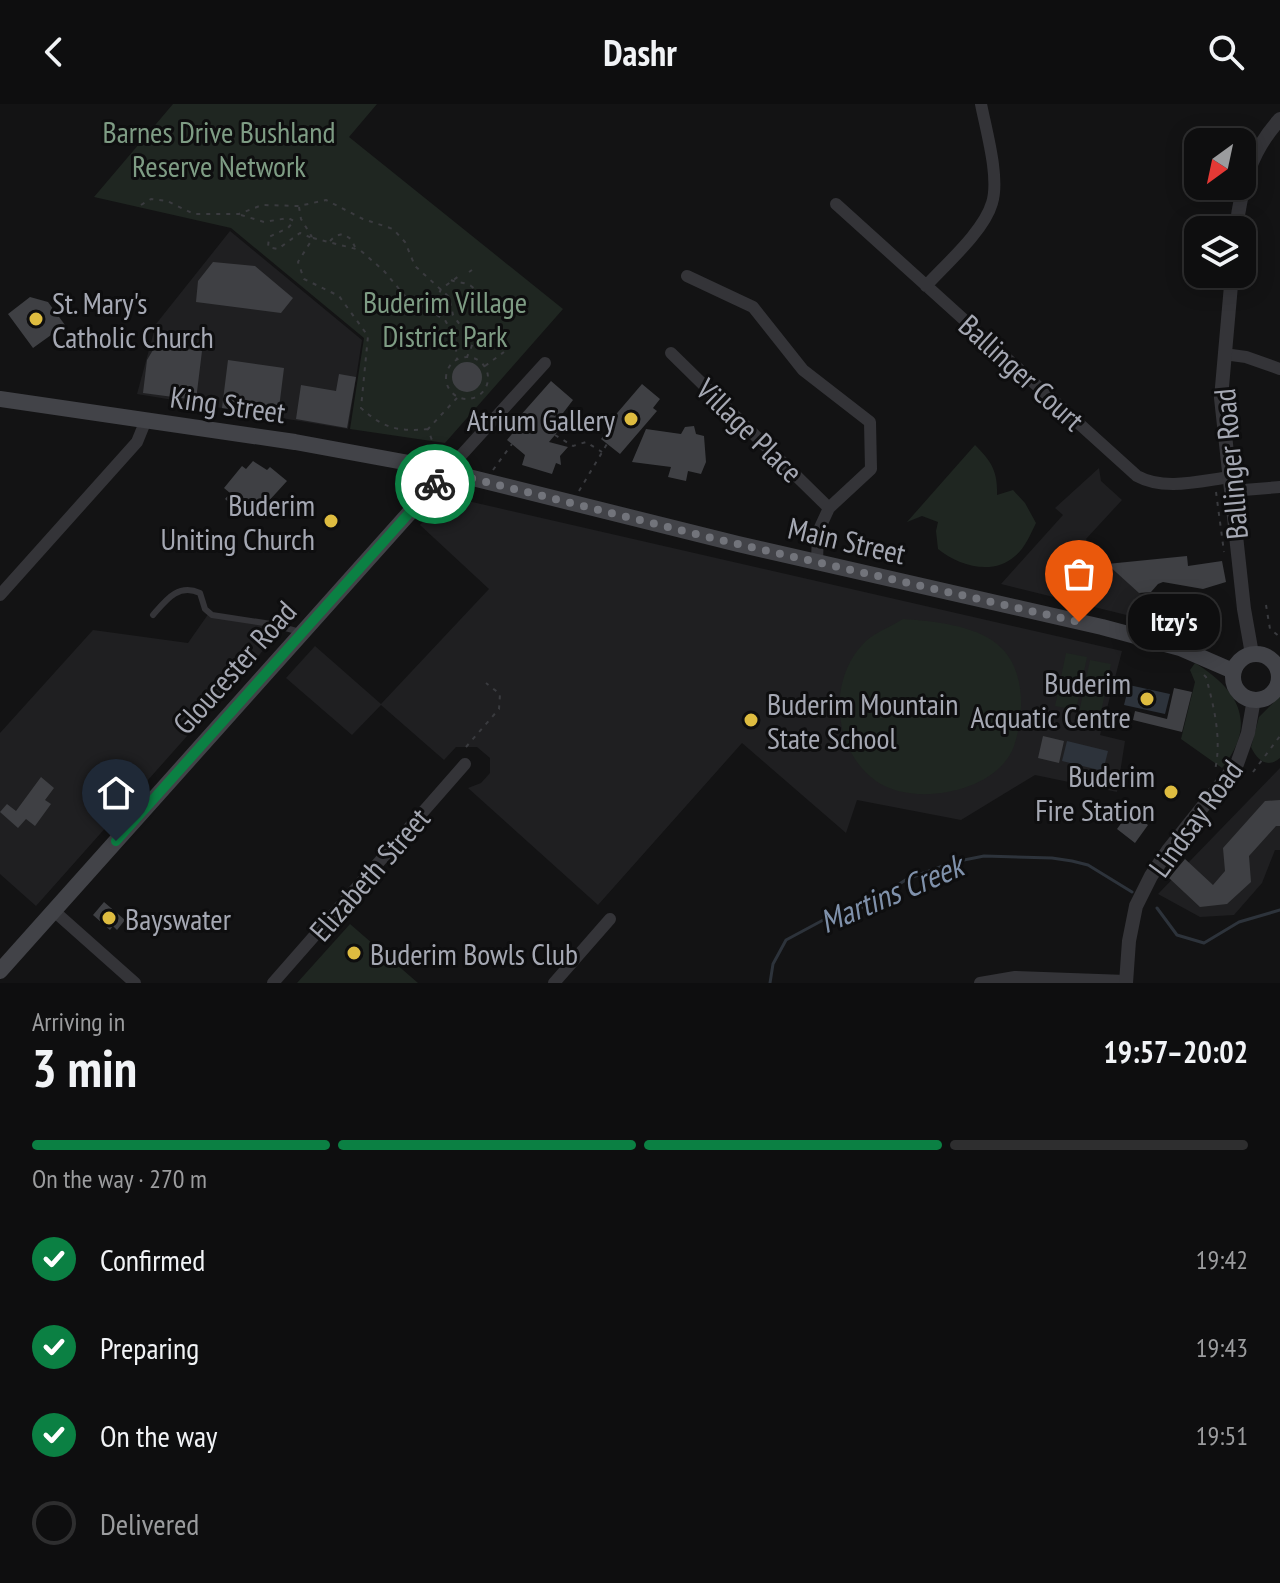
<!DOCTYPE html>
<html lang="en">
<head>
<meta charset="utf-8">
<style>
	:root { --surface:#0e0e0f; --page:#1c1c1d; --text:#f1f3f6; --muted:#9b9c9e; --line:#2e2e2f; --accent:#0b8043 }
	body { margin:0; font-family:"PT Sans Narrow",sans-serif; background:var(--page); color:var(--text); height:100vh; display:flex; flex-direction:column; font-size:30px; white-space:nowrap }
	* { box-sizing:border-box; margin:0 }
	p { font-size:26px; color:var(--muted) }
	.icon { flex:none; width:44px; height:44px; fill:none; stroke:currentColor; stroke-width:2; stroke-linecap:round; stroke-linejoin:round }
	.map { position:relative; height:879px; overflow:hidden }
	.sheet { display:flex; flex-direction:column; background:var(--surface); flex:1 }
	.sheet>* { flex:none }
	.needle { width:52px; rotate:213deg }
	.controls { position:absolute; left:1184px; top:24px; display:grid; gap:16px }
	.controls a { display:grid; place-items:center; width:72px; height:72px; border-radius:16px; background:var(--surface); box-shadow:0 4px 20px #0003,0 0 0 2px var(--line); font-size:40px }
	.pin { position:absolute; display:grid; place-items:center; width:68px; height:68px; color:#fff; margin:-82px -34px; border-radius:50% 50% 50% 0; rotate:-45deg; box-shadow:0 0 8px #0007 }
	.pin .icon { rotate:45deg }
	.courier { position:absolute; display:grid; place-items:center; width:80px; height:80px; margin:-40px; border:6px solid #0b8043; border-radius:50%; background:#fff; color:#222; box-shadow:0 2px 10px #0007 }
	.bubble { position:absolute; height:56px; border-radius:24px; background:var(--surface); box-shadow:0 4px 20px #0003,0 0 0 2px var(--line); font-size:26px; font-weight:700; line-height:56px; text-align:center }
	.overview em { font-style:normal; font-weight:700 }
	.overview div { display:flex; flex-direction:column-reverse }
	.overview { display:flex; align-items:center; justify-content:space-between; height:136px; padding:0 32px }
	h1 { font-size:52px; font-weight:700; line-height:60px }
	.bar { display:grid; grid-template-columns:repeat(4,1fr); gap:12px 8px; align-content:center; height:96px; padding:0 32px }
	.bar i { height:10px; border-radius:6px; background:var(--line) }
	.bar .selected { background:var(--accent) }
	.bar p { grid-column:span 4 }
	ol { padding:0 32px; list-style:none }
	li { display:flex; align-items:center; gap:24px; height:88px }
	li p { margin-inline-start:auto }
	li .icon { padding:8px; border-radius:50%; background:var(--accent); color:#fff; stroke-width:4 }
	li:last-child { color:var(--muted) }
	li i { width:44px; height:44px; border:4px solid var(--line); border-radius:50% }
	header { display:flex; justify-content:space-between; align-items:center; height:104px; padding:0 32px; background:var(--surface); font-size:36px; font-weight:700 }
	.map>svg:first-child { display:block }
</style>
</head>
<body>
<header><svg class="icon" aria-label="back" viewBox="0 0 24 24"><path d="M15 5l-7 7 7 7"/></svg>Dashr<svg class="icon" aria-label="search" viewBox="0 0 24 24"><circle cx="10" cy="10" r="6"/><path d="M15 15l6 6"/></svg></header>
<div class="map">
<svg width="1280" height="879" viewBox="0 0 1280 879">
	<rect width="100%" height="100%" fill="#131314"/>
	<!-- built -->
	<path fill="#1f1f21" d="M230 127 362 236 348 325 137 290 156 220Z
		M1099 364 1101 377 1122 396 1086 435 1112 464 1171 517V522L1001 480 1063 411 1055 404Z
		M446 392 1122 547 1100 631 1125 637 1117 688 1035 671 961 716 857 696 846 729 742 639 598 801 468 684 481 679 490 669V654L477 643H456L444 656 381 601 352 631 286 574 315 542 381 600 489 485 420 421Z
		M209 509 284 523 36 802 0 770V629L93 526 188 539Z
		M1280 664V746H1275L1262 779 1234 811 1200 813 1158 790Z"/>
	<!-- green -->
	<path fill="#1f2621" d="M173 0H377L349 33 563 205 445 339 350 325 364 234 231 124 94 93Z
		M975 341C991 357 998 367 997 391L1013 386 1025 399 1036 419C1030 431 1025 444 1015 452 993 472 959 462 938 445L936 427 938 418 922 412 907 418Z
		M903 515C932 517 974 521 997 540 1026 563 1025 610 1014 642 998 688 914 704 876 677 832 646 827 574 866 537 876 528 892 522 903 515Z
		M1066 549 1087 553 1076 606 1055 602Z
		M1090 556 1111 560 1100 613 1079 609Z
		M1195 559C1239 586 1258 620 1222 664L1181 635 1195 578 1190 566Z
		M1280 592V654C1267 665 1257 656 1251 643L1259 613Z
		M350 820 418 879H297Z"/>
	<!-- water -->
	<path fill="#2d333b" d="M1129 581 1170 590 1165 610 1124 601Z
		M1067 637 1108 647 1103 667 1062 657Z"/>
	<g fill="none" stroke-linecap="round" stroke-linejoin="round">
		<!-- stream -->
		<path stroke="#2d333b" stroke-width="3" d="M1157 804 1177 831 1204 839 1239 818 1280 806
			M770 879 773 860 786 836 840 807 864 803 907 775 954 758 984 752 1052 754 1072 757 1088 761 1132 788"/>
	</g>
	<!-- building -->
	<path fill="#3f4044" d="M213 158 255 162 293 194 281 209 196 198 198 177Z
		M30 193 48 198 65 221 33 244 8 210Z
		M156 241 202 247 196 296 143 289 147 256Z
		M228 256 284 264 278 312 222 304Z
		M452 273a15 15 0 1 1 30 0a15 15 0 1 1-30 0Z
		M339 270 356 273 347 324 296 315 301 281 336 287Z
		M551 277 573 296 560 313 566 318 549 338 568 343 560 352 561 361 556 359 552 370 522 361 525 351 507 336 516 325 512 321Z
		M642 280 660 295 653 304 657 307 620 350 601 335 609 325 606 322Z
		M694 322 696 330 704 332 706 358 701 370 688 367 686 377 668 373 671 363 632 358 646 325 681 330 685 323Z
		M253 357 267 366 270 363 287 377 256 411 242 399 237 405 225 395 230 389 224 384 242 362 246 365Z
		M1187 452 1188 462 1222 457 1226 478 1203 485 1163 478 1158 480 1151 488 1139 489 1107 460Z
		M1174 584 1192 588 1182 628 1133 616 1135 607 1167 615Z
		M1043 632 1064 637 1059 659 1038 654Z
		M41 673 54 684 45 696 51 700 35 722 26 715 18 724 0 708 7 700 16 707Z
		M1280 696V722H1276L1249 752 1251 778 1227 800 1200 803 1169 774 1185 755 1213 781 1225 767 1223 744 1265 697Z
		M1130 707 1148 721 1135 739 1117 725Z
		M104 798 125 816 117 826 113 822 110 826 93 811Z"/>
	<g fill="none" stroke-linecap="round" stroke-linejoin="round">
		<!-- path -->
		<path stroke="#3a3b3f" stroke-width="2" stroke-dasharray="4 6" stroke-linecap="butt" d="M141 101 151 95 167 97 194 110H239L262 101 299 102 326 96 363 115 393 125 405 138 415 162 449 193 453 211 473 239 467 253
			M299 103 301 115 312 133
			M241 111 264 118 288 114 294 117 288 124 269 133 268 143 278 145 300 129 312 134
			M330 137 335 132 343 130 351 135 355 143
			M469 168 472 166
			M451 176C457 179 466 178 471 182 485 193 479 197 501 194
			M432 207 441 185 459 172
			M446 274a21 21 0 1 1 42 0a21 21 0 1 1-42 0Z
			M485 262 504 248
			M428 325C398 328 383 324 361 304L368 232 339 192 304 175 298 158 313 134 360 146 384 167 405 192 445 216 455 234 457 256
			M555 331 573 342 586 338 602 348
			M435 345 428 325 457 294
			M493 366 512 340
			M579 387 607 340
			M1216 388 1224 448
			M1266 501 1270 525 1280 533
			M1204 571 1206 573C1214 603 1222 635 1215 666
			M466 643 499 605 500 590 486 579
			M1253 668 1280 632"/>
		<!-- service -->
		<path stroke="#343438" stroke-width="6" d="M153 511C166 496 178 479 200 489L205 505 212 511 271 520 300 528"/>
		<!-- minor -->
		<path stroke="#343438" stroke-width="12" d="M836 100 1137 372C1164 387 1200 377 1230 373
			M687 172 753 203 803 266 870 318 871 365 829 404 818 428 817 458
			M926 182C946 160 984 127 992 99 1000 74 986 26 981 0
			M671 249 829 404
			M1224 250 1246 253 1280 265
			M446 368 545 259
			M1231 387 1280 383
			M0 491 137 338 146 316
			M54 807 135 879
			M273 879 465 660
			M554 879 610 815
			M980 879 1015 873 1126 877"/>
		<!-- tertiary -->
		<path stroke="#343438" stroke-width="14" d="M1236 126C1241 83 1250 48 1280 15
			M1232 170 1221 294 1244 505 1252 550
			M1126 879 1129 837 1136 802 1151 772 1169 745 1237 660 1248 629 1254 595"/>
		<!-- secondary -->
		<path stroke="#424348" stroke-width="16" d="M0 295 295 338 420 361 738 440 1102 523 1180 544 1233 567
			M1233 573a23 23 0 1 1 46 0a23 23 0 1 1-46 0Z
			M0 867 446 368"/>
	</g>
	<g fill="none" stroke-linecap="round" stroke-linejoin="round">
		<!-- done -->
		<path stroke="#72747b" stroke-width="8" stroke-dasharray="0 14.4" d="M435 380 446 368 720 436 1079 518"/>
		<!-- route -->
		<path stroke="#0b8043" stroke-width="10" d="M116 737 435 380"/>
	</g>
	<!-- markers -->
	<g fill="#debc40" stroke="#0e0e0f" stroke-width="3">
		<circle cx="36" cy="215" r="8"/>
		<circle cx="631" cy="315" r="8"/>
		<circle cx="331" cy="417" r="8"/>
		<circle cx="1147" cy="595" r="8"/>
		<circle cx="751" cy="616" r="8"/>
		<circle cx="1171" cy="688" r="8"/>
		<circle cx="109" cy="814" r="8"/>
		<circle cx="354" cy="849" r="8"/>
	</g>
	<g text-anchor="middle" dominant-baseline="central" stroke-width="6" stroke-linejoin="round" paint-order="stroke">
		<!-- park labels -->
		<g font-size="30" fill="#7e9c84" stroke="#0e0e0f">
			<text x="219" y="27">Barnes Drive Bushland<tspan x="219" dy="34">Reserve Network</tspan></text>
			<text x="445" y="197">Buderim Village<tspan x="445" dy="34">District Park</tspan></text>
		</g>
		<!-- poi labels -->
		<g font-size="30" fill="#a5a8b3" stroke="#0e0e0f" text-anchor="start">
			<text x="52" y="198">St. Mary's<tspan x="52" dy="34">Catholic Church</tspan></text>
			<text x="615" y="315" text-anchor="end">Atrium Gallery</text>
			<text x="315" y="400" text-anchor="end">Buderim<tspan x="315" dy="34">Uniting Church</tspan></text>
			<text x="1131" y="578" text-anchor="end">Buderim<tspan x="1131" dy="34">Acquatic Centre</tspan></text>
			<text x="767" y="599">Buderim Mountain<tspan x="767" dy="34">State School</tspan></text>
			<text x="1155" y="671" text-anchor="end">Buderim<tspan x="1155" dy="34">Fire Station</tspan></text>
			<text x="125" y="814">Bayswater</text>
			<text x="370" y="849">Buderim Bowls Club</text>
		</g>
		<!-- street labels -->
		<g font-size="30" fill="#a5a8b3" stroke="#0e0e0f">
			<text transform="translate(1022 268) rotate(42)">Ballinger Court</text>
			<text transform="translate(228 300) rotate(8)">King Street</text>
			<text transform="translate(750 326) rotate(44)">Village Place</text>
			<text transform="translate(1230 360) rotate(-95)">Ballinger Road</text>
			<text transform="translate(847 436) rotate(13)">Main Street</text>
			<text transform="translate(234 563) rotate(-48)">Gloucester Road</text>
			<text transform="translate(1195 714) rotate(-54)">Lindsay Road</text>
			<text transform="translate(369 770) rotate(-49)">Elizabeth Street</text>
		</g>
		<!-- water labels -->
		<g font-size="32" font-style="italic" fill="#7f91ab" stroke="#0e0e0f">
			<text transform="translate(891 789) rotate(-23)">Martins Creek</text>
		</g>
	</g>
</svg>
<div class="controls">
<a><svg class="needle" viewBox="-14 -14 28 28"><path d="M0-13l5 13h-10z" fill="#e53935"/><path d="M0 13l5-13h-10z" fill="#9b9c9e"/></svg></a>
<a><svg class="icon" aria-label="layers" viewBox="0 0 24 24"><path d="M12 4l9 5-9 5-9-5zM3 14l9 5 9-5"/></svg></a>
</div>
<div class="pin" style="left:1079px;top:518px;background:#ea580c"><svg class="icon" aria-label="bag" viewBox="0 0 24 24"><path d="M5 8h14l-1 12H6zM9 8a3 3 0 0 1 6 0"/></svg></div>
<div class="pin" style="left:116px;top:737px;background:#1f2937"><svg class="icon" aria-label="home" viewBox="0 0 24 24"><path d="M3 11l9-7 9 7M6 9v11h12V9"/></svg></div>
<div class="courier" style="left:435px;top:380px"><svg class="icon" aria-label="bike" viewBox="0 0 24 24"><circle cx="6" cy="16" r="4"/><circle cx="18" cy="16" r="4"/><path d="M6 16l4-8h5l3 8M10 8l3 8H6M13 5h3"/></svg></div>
<div class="bubble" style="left:1128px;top:490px;width:92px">Itzy's</div>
</div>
<section class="sheet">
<div class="overview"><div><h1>3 min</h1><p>Arriving in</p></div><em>19:57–20:02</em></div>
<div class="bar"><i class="selected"></i><i class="selected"></i><i class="selected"></i><i></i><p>On the way · 270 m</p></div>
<ol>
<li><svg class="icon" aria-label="check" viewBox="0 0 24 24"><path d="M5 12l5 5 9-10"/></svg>Confirmed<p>19:42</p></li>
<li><svg class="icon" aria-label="check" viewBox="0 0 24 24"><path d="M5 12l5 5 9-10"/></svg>Preparing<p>19:43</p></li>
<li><svg class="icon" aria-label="check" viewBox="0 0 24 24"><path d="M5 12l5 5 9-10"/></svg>On the way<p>19:51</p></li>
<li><i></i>Delivered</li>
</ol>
</section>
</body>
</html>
